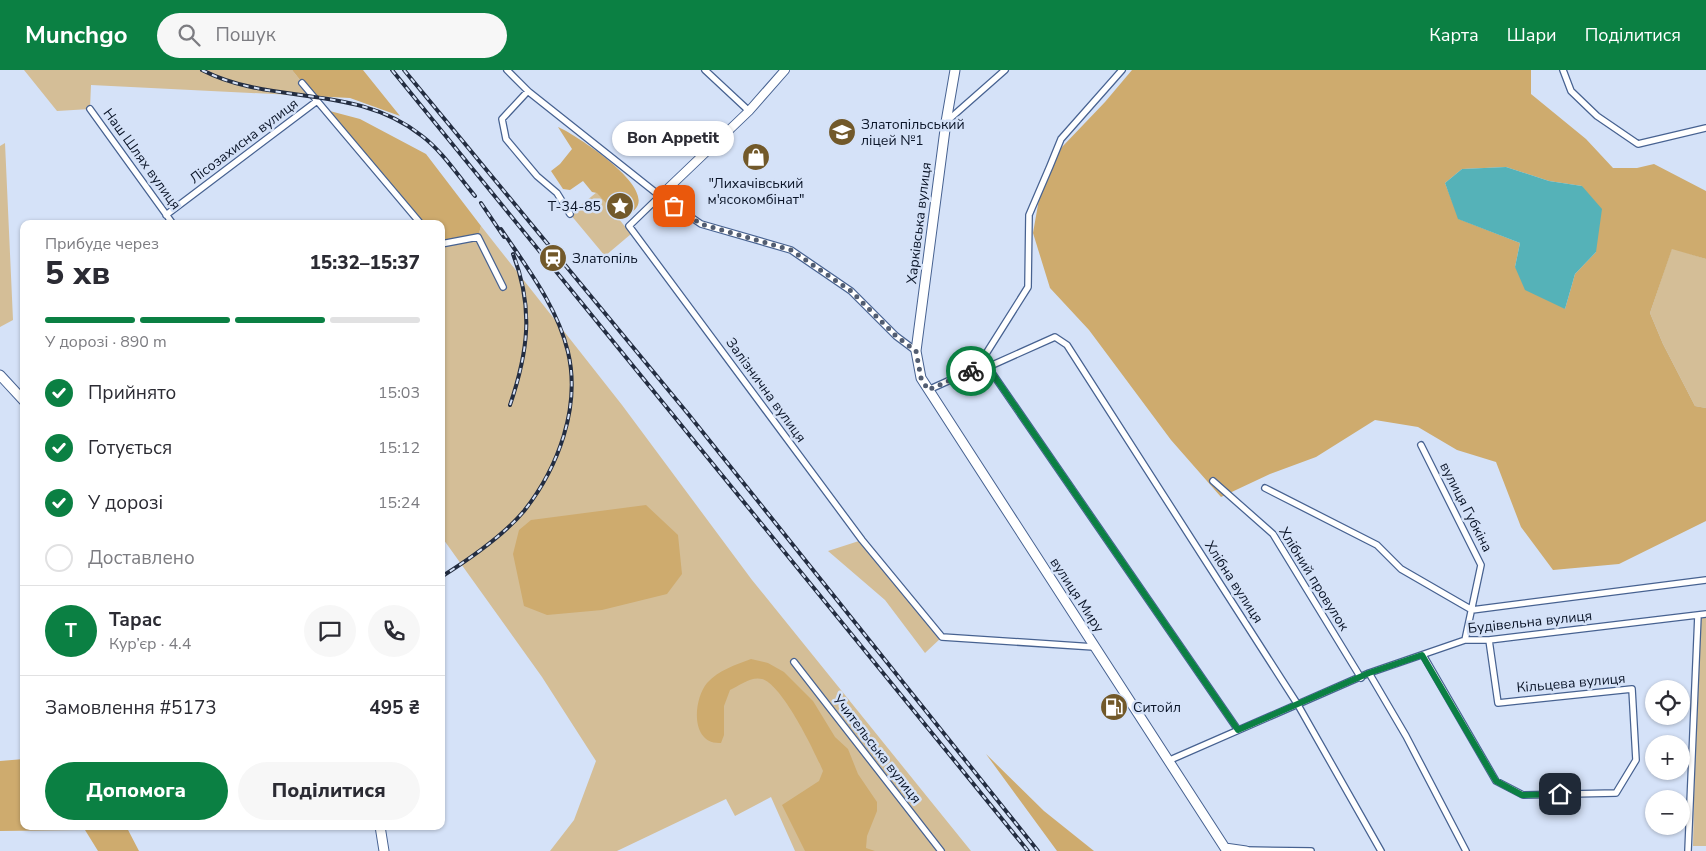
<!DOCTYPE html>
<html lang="uk">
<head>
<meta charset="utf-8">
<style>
	:root { --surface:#fff; --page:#f7f7f7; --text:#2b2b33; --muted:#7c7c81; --line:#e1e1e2; --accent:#0b8043 }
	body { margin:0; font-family:"Nunito Sans",sans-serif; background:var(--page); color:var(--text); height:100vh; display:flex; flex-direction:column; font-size:19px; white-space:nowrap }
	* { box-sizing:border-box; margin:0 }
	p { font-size:16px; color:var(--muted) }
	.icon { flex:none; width:28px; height:28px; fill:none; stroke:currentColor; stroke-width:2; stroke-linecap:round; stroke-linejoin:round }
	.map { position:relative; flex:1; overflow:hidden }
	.drawer { position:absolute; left:20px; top:150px; width:425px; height:610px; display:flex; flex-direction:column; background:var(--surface); border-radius:10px; box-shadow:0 1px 4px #0004 }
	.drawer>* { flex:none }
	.tools { position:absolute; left:1645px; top:610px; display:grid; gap:10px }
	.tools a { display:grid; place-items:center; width:45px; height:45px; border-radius:50%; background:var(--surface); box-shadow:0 1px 4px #0004; font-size:25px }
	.pin { position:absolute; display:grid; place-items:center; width:42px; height:42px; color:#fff; margin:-21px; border-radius:10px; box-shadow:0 2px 8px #0006 }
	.courier { position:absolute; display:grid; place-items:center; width:50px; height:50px; margin:-25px; border:4px solid #0b8043; border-radius:50%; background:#fff; color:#222; box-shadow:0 1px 6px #0007 }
	.bubble { position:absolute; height:35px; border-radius:18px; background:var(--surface); box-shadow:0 1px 4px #0004; font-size:16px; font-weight:800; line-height:35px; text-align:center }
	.head em { font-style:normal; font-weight:800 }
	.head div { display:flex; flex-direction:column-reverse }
	.head { display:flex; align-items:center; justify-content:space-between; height:85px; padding:0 25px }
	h1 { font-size:32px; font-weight:800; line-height:38px }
	.bar { display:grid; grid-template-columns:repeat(4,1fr); gap:8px 5px; align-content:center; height:60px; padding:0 25px }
	.bar i { height:6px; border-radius:4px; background:var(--line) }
	.bar .current { background:var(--accent) }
	.bar p { grid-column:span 4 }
	.line { display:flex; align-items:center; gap:12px; padding:0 25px; border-top:1px solid var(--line) }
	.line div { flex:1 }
	.round { display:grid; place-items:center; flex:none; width:52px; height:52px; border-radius:26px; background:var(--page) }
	ol { padding:0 25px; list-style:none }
	li { display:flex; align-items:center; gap:15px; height:55px }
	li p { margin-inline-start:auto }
	li .icon { padding:5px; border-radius:50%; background:var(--accent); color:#fff; stroke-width:4 }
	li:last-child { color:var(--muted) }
	li i { width:28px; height:28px; border:2px solid var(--line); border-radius:50% }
	.primary-button { display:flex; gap:10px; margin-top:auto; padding:10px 25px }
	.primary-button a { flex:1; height:58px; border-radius:30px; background:var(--accent); color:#fff; font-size:20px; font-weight:800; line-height:58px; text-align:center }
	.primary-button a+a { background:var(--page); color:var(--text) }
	header { display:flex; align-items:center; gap:30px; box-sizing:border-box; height:70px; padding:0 25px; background:var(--accent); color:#fff }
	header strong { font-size:24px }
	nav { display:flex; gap:28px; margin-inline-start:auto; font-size:18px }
	.search { width:350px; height:45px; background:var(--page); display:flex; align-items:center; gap:12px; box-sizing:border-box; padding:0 18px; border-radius:28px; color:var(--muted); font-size:19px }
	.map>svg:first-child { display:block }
</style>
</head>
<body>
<header>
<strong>Munchgo</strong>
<div class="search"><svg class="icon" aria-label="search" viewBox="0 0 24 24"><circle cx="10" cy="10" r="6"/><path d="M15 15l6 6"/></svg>Пошук</div>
<nav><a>Карта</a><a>Шари</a><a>Поділитися</a></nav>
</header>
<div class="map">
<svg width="1706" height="781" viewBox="0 0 1706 781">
	<rect width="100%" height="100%" fill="#d5e2f8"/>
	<!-- green -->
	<path fill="#d4be97" d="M24 0H292L313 26 91 15 90 39 57 41Z
		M5 73 13 250 0 257V76Z
		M597 122 631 164 605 186 570 144Z
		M481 156 622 335 752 510 971 781H795L771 727 735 746 726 729 617 781H550L574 750 596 691 542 607 441 466V174L478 167Z
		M1672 178 1706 189V338L1695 336 1663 274 1650 243Z
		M862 470 942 567 925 583 885 530 828 481Z
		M1706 544V776H1693L1698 545Z"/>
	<!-- forest -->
	<path fill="#ceab6e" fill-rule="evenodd" d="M292 0H363L400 46 350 28 313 26Z
		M1132 0H1531V24L1586 69 1613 98H1637L1654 94 1706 121V189L1672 179 1650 243 1663 274 1695 336 1706 338V451L1619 494 1553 500 1521 457 1496 392 1457 380 1418 357 1375 350 1316 387 1270 404 1221 427 1171 370 1089 260 1050 218 1033 163 1042 112 1062 77 1105 32ZM1506 97 1549 111 1582 116 1596 182 1575 204 1565 239 1515 197 1520 173 1459 149 1445 113 1462 99Z
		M326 40 360 49 426 84 481 156 478 167 441 174V154H421Z
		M558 57C579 66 682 134 618 147L597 123 592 122 583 111 570 120 563 119 551 101 560 94 572 79Z
		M646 435 678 465 682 504 667 524 602 540 547 545 524 536 513 484 519 460 531 450Z
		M751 589 768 593 784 602 813 631 835 667 848 679 858 704 877 732V741L867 766 866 778 875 781H805L782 735 819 711 823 701C815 682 782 614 762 609 751 606 739 616 730 620L724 636V665L721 673C690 675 693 630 707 613 719 600 735 595 751 589Z
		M986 684 1044 741 1094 781H1057Z
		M24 689V756H126L139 781H98L85 760 0 761V691Z"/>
	<!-- water -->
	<path fill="#55b2b8" d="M1506 97 1549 111 1582 116 1602 139 1596 182 1575 204 1565 239 1525 220 1515 197 1520 173 1458 149 1445 113 1462 99Z"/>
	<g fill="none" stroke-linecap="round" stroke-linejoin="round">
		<!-- minor casing -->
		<g stroke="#476291" stroke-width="8">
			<path id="minor" d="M507 0 529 22 660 126 629 156 862 470 942 567 1094 577
				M705 0 749 41
				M1563 0 1571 21 1597 46 1638 74 1706 58
				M302 13 421 154
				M528 21 502 49 506 69 537 106 557 123 570 144
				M90 39 173 154
				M946 52 1005 0
				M660 126 701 154 791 180 851 221 896 266 916 281
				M166 145 317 31
				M441 174 478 167 503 217
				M988 297 1238 660
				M977 298 988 297 1055 267 1067 275 1298 635 1381 781
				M928 320 977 298 1028 217 1029 145 1050 96 1061 69 1122 0
				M1421 375 1481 495 1465 570
				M1213 411 1273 464 1361 608
				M1265 418 1377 475 1401 499 1472 540 1706 510
				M1423 585 1496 711 1523 725 1616 723 1636 690 1632 619 1498 633 1489 570
				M794 592 941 781
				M1369 603 1406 666 1466 781
				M1170 690 1369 603 1465 570H1489L1706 544
				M1245 780 1311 781
				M1688 781 1698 545"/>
		</g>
		<!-- tertiary casing -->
		<g stroke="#476291" stroke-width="10">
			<path id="tertiary" d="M660 126 749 41 785 0"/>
		</g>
		<!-- secondary casing -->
		<g stroke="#476291" stroke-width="11">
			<path id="secondary" d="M0 305 24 331
				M380 756 384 781"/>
		</g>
		<!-- primary casing -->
		<g stroke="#476291" stroke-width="11">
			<path id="primary" d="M955 0 946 52 916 281 921 308 1225 778 1246 781"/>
		</g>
		<!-- minor -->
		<use href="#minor" stroke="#fff" stroke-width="5.5"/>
		<!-- tertiary -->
		<use href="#tertiary" stroke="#fff" stroke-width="8"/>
		<!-- secondary -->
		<use href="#secondary" stroke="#fff" stroke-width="9"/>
		<!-- primary -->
		<use href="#primary" stroke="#fff" stroke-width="9"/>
		<!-- rail casing -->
		<g stroke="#232d41" stroke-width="4">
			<path id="rail" d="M202 0C271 36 356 13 422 66 443 82 458 106 475 126
				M392 0 1028 781
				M404 0 689 345 1038 781
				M481 133 504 167
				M510 335C528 282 534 238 513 184
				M441 507C468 490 504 465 524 441 558 398 581 337 568 282 557 236 527 198 501 159"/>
		</g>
		<!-- rail -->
		<use href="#rail" stroke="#d5e2f8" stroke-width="2" stroke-dasharray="5.5" stroke-linecap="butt"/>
	</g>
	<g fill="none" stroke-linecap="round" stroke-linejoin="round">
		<!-- done -->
		<path stroke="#525d71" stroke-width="5" stroke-dasharray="0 9" d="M674 136 701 154 791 180 851 221 896 266 916 281 921 308 928 320 971 301"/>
		<!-- route -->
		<path stroke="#0b8043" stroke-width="6" d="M971 301 988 297 1238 660 1369 603 1422 585 1496 711 1522 725 1560 724"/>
	</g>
	<!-- icons -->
	<defs>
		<g id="school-disc" transform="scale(1.4375)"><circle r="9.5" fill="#72592a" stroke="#d5e2f8"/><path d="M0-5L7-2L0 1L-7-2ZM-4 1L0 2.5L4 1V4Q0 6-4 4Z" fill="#fff"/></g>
		<g id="shop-disc" transform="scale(1.4375)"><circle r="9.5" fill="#72592a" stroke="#d5e2f8"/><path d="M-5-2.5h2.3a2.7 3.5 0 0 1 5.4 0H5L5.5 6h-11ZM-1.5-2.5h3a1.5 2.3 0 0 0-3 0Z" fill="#fff"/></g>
		<g id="sight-disc" transform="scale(1.4375)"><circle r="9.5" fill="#72592a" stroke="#d5e2f8"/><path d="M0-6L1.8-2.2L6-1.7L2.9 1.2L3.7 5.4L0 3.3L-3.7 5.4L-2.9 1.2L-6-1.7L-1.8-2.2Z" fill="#fff"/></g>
		<g id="station-disc" transform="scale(1.4375)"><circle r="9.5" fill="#72592a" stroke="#d5e2f8"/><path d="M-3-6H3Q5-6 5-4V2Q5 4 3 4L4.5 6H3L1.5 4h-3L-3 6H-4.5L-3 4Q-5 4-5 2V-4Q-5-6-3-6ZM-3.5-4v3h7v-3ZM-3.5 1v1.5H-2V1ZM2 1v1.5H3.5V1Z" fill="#fff"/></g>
		<g id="fuel-disc" transform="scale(1.4375)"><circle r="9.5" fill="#72592a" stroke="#d5e2f8"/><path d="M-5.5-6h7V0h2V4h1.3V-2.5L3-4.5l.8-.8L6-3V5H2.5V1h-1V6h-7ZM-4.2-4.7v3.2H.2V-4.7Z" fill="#fff"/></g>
	</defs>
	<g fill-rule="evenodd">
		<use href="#school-disc" x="842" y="62"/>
		<use href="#shop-disc" x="756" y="87"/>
		<use href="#sight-disc" x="620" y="136"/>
		<use href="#station-disc" x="553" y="188"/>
		<use href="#fuel-disc" x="1114" y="637"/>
	</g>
	<g text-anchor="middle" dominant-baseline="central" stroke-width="5" stroke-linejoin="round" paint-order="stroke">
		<!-- poi labels -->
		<g font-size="14" fill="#0b1528" stroke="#d5e2f8" text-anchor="start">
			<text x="861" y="54">Златопільський<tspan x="861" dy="16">ліцей №1</tspan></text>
			<text x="756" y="113" text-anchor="middle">"Лихачівський<tspan x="756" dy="16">м'ясокомбінат"</tspan></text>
			<text x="601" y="136" text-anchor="end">Т-34-85</text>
			<text x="572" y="188">Златопіль</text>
			<text x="1133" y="637">Ситойл</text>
		</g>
		<!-- street labels -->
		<g font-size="14" fill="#0b1528" stroke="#d5e2f8">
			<text transform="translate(244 71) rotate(-37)">Лісозахисна вулиця</text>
			<text transform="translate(142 89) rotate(54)">Наш Шлях вулиця</text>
			<text transform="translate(919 153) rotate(-83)">Харківська вулиця</text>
			<text transform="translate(766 320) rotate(54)">Залізнична вулиця</text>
			<text transform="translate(1466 437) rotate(63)">вулиця Губкіна</text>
			<text transform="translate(1314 509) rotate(58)">Хлібний провулок</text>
			<text transform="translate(1234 512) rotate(57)">Хлібна вулиця</text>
			<text transform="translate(1077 525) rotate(57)">вулиця Миру</text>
			<text transform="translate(1530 552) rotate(-6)">Будівельна вулиця</text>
			<text transform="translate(1571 613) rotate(-5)">Кільцева вулиця</text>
			<text transform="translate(877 679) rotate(52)">Учительська вулиця</text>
		</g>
	</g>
</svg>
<div class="tools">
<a><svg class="icon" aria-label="locate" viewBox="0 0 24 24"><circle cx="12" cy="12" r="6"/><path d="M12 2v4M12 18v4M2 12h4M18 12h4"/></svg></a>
<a>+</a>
<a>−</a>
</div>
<div class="pin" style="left:674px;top:136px;background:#ea580c"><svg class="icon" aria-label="bag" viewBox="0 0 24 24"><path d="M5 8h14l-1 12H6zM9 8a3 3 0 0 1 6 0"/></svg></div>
<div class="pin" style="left:1560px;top:724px;background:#1f2937"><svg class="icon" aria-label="home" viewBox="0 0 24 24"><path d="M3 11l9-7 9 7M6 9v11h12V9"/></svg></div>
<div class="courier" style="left:971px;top:301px"><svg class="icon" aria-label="bike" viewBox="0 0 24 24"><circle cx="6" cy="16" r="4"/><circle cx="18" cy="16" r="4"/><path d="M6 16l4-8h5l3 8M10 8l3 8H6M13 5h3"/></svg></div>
<div class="bubble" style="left:612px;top:51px;width:122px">Bon Appetit</div>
<section class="drawer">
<div class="head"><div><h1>5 хв</h1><p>Прибуде через</p></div><em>15:32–15:37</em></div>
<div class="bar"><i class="current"></i><i class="current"></i><i class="current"></i><i></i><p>У дорозі · 890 m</p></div>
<ol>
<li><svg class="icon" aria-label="check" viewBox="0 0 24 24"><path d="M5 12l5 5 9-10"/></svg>Прийнято<p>15:03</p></li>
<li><svg class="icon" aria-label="check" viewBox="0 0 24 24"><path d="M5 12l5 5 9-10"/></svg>Готується<p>15:12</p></li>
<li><svg class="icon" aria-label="check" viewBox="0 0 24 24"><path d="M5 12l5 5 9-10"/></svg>У дорозі<p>15:24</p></li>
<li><i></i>Доставлено</li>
</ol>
<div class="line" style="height:90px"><b class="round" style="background:var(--accent);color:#fff">Т</b><div><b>Тарас</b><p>Кур’єр · 4.4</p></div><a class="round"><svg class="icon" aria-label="chat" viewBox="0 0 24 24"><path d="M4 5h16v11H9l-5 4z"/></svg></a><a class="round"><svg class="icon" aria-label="phone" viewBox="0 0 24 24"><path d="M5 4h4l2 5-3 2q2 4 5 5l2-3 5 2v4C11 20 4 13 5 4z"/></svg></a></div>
<div class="line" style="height:65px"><div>Замовлення #5173</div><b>495 ₴</b></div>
<div class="primary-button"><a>Допомога</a><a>Поділитися</a></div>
</section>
</div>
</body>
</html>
